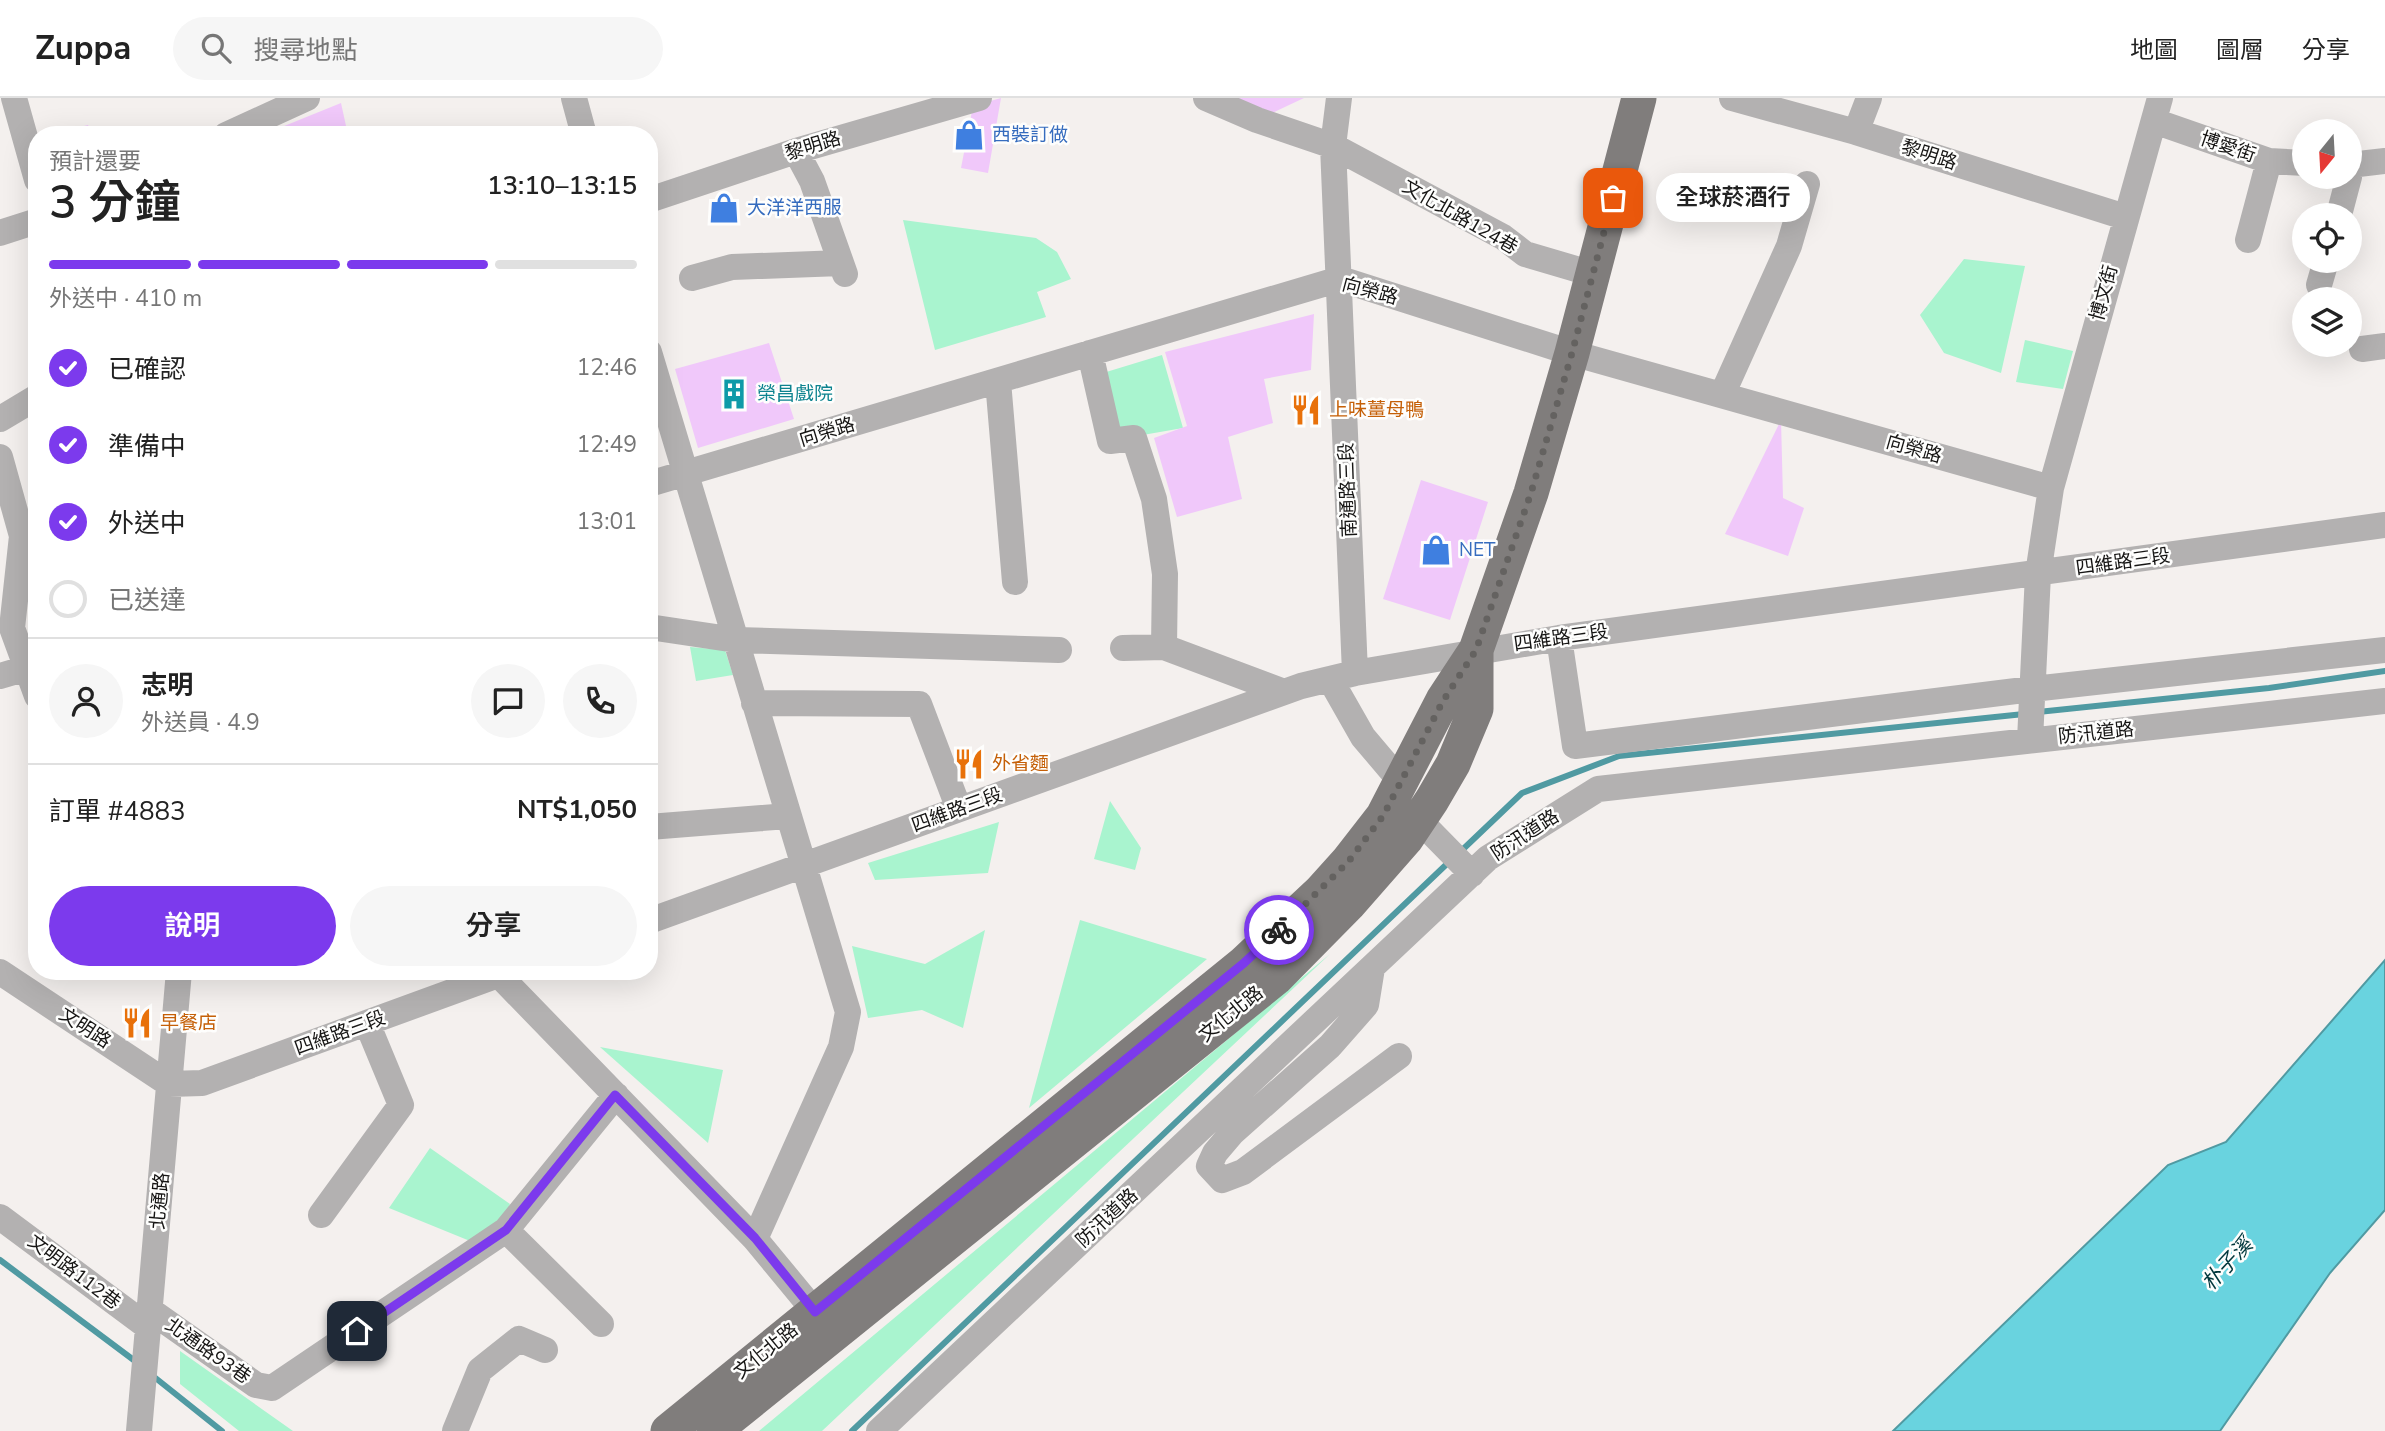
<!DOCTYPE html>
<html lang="zh-TW">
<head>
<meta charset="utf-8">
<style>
	:root { --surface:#fff; --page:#f6f6f6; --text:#222; --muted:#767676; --line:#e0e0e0; --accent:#7c3aed }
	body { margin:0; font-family:"Nunito Sans","Noto Sans TC",sans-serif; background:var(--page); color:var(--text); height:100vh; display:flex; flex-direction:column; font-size:26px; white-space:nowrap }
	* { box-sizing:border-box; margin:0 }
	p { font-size:23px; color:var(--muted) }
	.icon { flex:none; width:38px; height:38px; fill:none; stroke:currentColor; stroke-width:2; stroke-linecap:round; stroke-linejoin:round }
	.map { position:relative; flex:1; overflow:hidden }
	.panel { position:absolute; left:28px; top:28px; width:630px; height:854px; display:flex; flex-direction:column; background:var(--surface); border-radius:28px; box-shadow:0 7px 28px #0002 }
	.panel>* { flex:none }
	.needle { width:46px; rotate:198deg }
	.controls { position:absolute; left:2292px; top:21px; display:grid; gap:14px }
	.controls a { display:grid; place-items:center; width:70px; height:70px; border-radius:50%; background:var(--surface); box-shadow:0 7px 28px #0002; font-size:35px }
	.pin { position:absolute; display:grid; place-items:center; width:60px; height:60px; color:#fff; margin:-30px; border-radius:14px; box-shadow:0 4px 10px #0006 }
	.courier { position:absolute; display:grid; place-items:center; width:70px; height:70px; margin:-35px; border:5px solid #7c3aed; border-radius:50%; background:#fff; color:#222; box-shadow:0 2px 9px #0007 }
	.bubble { position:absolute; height:49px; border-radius:24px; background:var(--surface); box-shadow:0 7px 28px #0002; font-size:23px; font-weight:600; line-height:49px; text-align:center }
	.head em { font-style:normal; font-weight:600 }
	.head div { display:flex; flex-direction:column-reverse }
	.head { display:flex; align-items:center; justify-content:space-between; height:119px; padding:0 21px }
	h1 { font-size:46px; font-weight:600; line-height:52px }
	.bar { display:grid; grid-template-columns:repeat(4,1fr); gap:10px 7px; align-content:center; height:84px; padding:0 21px }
	.bar i { height:9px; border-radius:5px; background:var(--line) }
	.bar .selected { background:var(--accent) }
	.bar p { grid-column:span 4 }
	.line { display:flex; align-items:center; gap:18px; padding:0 21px; border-top:2px solid var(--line) }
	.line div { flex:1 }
	.round { display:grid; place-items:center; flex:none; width:74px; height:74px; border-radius:37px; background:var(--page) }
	ol { padding:0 21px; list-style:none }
	li { display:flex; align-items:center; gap:21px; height:77px }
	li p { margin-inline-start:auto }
	li .icon { padding:7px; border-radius:50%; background:var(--accent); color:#fff; stroke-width:4 }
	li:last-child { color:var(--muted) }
	li i { width:38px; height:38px; border:4px solid var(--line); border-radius:50% }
	.primary-button { display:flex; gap:14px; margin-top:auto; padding:14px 21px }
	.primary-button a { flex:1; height:80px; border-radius:42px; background:var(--accent); color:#fff; font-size:28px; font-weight:600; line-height:80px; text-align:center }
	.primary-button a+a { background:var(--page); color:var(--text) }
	header { display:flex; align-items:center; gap:42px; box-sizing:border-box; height:98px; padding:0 35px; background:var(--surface); border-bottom:2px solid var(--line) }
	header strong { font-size:33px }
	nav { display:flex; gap:38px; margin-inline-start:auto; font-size:24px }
	.search { width:490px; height:63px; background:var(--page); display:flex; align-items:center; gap:18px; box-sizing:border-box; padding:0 24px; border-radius:38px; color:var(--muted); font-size:26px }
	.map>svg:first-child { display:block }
</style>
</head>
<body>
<header>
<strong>Zuppa</strong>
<div class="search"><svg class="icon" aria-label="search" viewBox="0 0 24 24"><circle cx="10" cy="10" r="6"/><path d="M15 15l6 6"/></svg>搜尋地點</div>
<nav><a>地圖</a><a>圖層</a><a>分享</a></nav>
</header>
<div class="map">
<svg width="2385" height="1333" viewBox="0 0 2385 1333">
	<rect width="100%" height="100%" fill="#f4f0ee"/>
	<!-- green -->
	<path fill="#a9f4cf" d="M903 122 1036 140 1057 154 1071 181 1037 194 1046 219 935 252Z
		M1964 161 2025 168 2001 275 1944 255 1920 217Z
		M2025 242 2073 253 2063 291 2016 284Z
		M1162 257 1183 330 1114 342 1103 275Z
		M690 549 725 552 733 577 696 583Z
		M1110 703 1141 750 1135 772 1094 761Z
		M999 724 988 775 875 782 868 765Z
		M1080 822 1207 861 1029 1010Z
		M985 832 963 930 922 912 868 920 852 848 925 866Z
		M1330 856 822 1333H759Z
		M600 949 723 972 708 1045Z
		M430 1050 510 1106 500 1129 470 1143 389 1110Z
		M180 1253 293 1333H239L180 1286Z"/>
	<!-- water -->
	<path fill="#69d3df" stroke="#509aa2" stroke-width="2" d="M2385 862V1112L2330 1175 2220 1333H1893L2168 1067 2226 1044Z"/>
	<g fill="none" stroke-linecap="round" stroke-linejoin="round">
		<!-- stream -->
		<path stroke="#509aa2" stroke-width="6" d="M2038 614 2269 590 2385 573
			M1459 755 1522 695 1619 658 2024 616
			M0 1162 139 1266
			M153 1278 222 1333
			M852 1333 1451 762"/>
	</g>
	<!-- building -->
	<path fill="#f0c8fa" d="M1001 0 988 75 961 70 973 8Z
		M1206 0H1304L1257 22Z
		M341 5 348 37H262Z
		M88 27 92 37H52V36Z
		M1314 216 1311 272 1264 281 1273 325 1228 339 1242 401 1177 419 1154 340 1187 328 1165 254Z
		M769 245 794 321 698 350 675 271Z
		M1781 322 1783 400 1804 410 1788 458 1725 436Z
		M1421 382 1488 404 1450 522 1383 501Z"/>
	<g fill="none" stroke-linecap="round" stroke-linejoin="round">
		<!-- minor -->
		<path stroke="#b3b1b1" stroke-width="26" d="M14 0 37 82
			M574 0 584 37
			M1206 0 1257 22 1333 48 1503 139 1525 156 1593 176
			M1339 0 1333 48 1355 575
			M1732 0 1856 34 2125 119
			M2154 23 2269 63 2305 65
			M1856 34 1869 0
			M226 37 307 0
			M796 53 812 83 845 176
			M2350 67 2385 63
			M649 102 796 53 979 0
			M2339 117 2349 79
			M0 135 37 123
			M2248 142 2269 63
			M692 180 732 169 841 165
			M2319 187 2326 163
			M2362 251 2385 248
			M649 254 848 914 841 949 755 1141
			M1090 255 1110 343 1134 340 1154 401 1165 476 1164 549
			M998 283 1015 484
			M1722 297 1789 148 1807 86
			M0 321 37 299
			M0 359 22 438 12 530 37 598
			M649 386 1340 181 1572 255 2051 390
			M649 529 736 542 1059 552
			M1559 540 1575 648 2032 591 2385 552
			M1123 550 1164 549 1284 594
			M0 578 37 567
			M1330 581 1363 639 1402 685
			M754 605 919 606 959 711
			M2030 642 2038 476 2051 390 2160 0
			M1419 722 1472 776
			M649 729 788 718
			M649 823 1301 588 1355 575 1559 540 2385 427
			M1372 870 1366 907 1330 948 1232 1035 1215 1055 1209 1068 1222 1082 1243 1074 1399 958
			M495 873 755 1141 826 1227
			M0 874 169 986 202 985 509 873
			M321 1117 401 1007 367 925
			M0 1119 148 1229
			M506 1132 601 1226
			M151 1213 256 1287 272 1290 506 1132 616 997
			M139 1333 179 873
			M455 1333 480 1272 519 1241 545 1252
			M879 1333 1488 760 1598 691 2385 603"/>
		<!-- major -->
		<path stroke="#807d7c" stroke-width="35" d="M668 1333 1244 865 1321 793 1348 763 1383 718 1443 602 1476 552 1531 395 1572 255 1639 0
			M714 1333 1276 880 1349 806 1406 741 1432 702 1453 666 1476 611V552"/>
	</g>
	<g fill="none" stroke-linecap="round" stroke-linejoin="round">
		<!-- done -->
		<path stroke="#646260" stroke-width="7" stroke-dasharray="0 12.6" d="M1279 832 1348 764 1383 718 1443 603 1476 552 1531 395 1572 255 1613 100"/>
		<!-- route -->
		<path stroke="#7c3aed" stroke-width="9" d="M357 1233 506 1132 615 997 755 1140 815 1214 1244 865 1279 832"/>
	</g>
	<!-- icons -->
	<defs>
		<g id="shop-bare" transform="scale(2.415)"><path d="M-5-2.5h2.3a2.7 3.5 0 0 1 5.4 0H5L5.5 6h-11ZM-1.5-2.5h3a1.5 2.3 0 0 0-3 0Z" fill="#3f7fe0" stroke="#fefefd" stroke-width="2.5" paint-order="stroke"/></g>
		<g id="building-bare" transform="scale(2.415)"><path d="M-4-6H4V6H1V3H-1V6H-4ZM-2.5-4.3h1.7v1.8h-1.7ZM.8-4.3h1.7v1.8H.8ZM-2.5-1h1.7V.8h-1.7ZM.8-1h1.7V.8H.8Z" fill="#0f9aa8" stroke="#fefefd" stroke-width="2.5" paint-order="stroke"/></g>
		<g id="restaurant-bare" transform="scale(2.415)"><path d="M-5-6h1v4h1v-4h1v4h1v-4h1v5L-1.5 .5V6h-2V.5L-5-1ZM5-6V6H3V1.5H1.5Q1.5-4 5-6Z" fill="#e8710a" stroke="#fefefd" stroke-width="2.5" paint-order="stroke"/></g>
	</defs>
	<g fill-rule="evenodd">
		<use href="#shop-bare" x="969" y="37"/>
		<use href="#shop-bare" x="724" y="110"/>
		<use href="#building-bare" x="734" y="296"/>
		<use href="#restaurant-bare" x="1306" y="312"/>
		<use href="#shop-bare" x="1436" y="452"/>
		<use href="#restaurant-bare" x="969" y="666"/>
		<use href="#restaurant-bare" x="137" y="925"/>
	</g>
	<g text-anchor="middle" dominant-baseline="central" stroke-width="5" stroke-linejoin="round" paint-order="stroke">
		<!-- shop labels -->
		<g font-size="19" fill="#366cbe" stroke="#fefefd" text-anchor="start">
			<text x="992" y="37">西裝訂做</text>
			<text x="747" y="110">大洋洋西服</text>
			<text x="1459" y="452">NET</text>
		</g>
		<!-- street labels -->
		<g font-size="19" fill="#161514" stroke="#fefefd">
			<text transform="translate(813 48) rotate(-17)">黎明路</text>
			<text transform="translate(2228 49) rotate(19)">博愛街</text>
			<text transform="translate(1929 57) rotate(18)">黎明路</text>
			<text transform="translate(1460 119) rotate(30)">文化北路124巷</text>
			<text transform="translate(1370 193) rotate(15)">向榮路</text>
			<text transform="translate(2104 195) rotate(-75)">博文街</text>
			<text transform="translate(827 334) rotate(-17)">向榮路</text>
			<text transform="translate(1914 351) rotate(16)">向榮路</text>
			<text transform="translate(1348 392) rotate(-92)">南通路三段</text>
			<text transform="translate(2123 464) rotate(-8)">四維路三段</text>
			<text transform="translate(1561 540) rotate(-8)">四維路三段</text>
			<text transform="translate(2096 635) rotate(-6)">防汛道路</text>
			<text transform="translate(957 712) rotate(-20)">四維路三段</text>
			<text transform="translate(1525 737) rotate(-33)">防汛道路</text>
			<text transform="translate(1231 916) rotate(-39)">文化北路</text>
			<text transform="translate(85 930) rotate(33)">文明路</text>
			<text transform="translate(340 935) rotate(-20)">四維路三段</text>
			<text transform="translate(160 1103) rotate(-85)">北通路</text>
			<text transform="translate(1107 1120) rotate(-43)">防汛道路</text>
			<text transform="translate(74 1174) rotate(37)">文明路112巷</text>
			<text transform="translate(208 1253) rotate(35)">北通路93巷</text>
			<text transform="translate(766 1253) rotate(-39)">文化北路</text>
		</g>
		<!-- culture labels -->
		<g font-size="19" fill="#0d838f" stroke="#fefefd" text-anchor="start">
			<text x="757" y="296">榮昌戲院</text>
		</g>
		<!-- food labels -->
		<g font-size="19" fill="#c56008" stroke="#fefefd" text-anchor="start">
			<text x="1329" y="312">上味薑母鴨</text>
			<text x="992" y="666">外省麵</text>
			<text x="160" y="925">早餐店</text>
		</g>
		<!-- water labels -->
		<g font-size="21" font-style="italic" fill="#01373c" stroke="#fefefd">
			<text transform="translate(2227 1166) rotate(-47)">朴子溪</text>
		</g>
	</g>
</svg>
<div class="controls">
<a><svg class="needle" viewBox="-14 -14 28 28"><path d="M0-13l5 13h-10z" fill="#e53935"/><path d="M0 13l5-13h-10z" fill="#767676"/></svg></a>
<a><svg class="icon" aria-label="locate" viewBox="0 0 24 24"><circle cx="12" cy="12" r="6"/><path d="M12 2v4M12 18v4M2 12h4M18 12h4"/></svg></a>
<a><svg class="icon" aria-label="layers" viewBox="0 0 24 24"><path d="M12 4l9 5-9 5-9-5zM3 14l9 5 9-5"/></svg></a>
</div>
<div class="pin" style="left:1613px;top:100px;background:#ea580c"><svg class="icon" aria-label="bag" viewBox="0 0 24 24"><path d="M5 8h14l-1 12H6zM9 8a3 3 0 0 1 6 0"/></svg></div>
<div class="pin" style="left:357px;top:1233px;background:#1f2937"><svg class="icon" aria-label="home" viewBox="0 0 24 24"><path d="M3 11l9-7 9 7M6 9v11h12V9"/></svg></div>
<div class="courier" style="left:1279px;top:832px"><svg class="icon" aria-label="bike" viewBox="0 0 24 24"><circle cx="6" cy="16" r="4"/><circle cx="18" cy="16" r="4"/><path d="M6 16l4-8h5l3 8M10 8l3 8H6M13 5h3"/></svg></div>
<div class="bubble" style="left:1656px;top:75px;width:154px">全球菸酒行</div>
<section class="panel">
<div class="head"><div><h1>3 分鐘</h1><p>預計還要</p></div><em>13:10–13:15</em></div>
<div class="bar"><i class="selected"></i><i class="selected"></i><i class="selected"></i><i></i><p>外送中 · 410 m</p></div>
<ol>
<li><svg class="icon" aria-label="check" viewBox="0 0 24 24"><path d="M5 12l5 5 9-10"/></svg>已確認<p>12:46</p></li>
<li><svg class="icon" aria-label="check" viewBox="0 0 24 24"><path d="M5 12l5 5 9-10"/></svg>準備中<p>12:49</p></li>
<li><svg class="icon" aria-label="check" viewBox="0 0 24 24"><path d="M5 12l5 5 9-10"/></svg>外送中<p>13:01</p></li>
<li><i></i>已送達</li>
</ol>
<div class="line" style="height:126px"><a class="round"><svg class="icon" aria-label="person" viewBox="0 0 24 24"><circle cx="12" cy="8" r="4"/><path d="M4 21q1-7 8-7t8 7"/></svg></a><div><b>志明</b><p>外送員 · 4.9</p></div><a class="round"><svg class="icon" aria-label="chat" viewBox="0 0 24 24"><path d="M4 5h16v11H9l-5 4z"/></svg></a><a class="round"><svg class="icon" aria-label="phone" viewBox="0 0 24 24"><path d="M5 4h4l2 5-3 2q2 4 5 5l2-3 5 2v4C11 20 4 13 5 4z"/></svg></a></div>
<div class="line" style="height:91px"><div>訂單 #4883</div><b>NT$1,050</b></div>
<div class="primary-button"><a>說明</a><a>分享</a></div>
</section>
</div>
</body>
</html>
